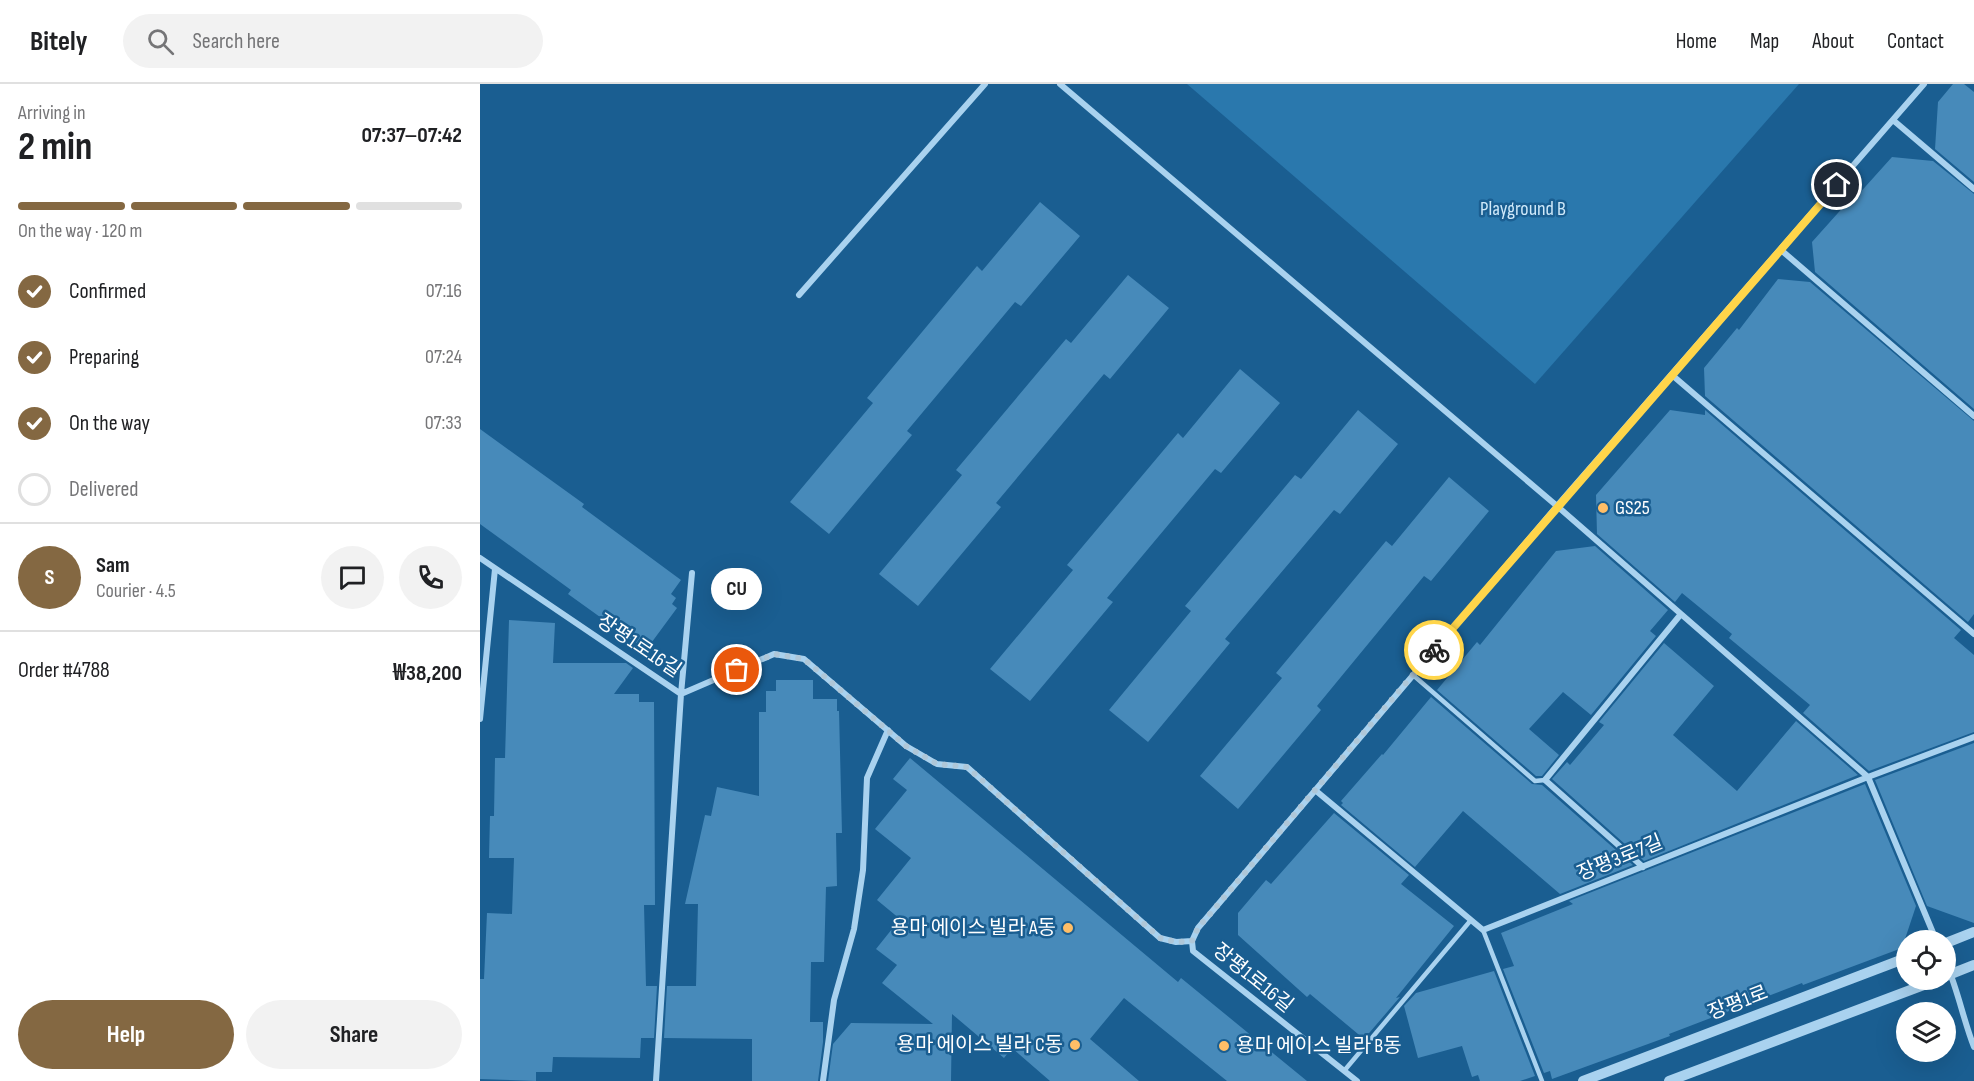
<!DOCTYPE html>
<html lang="en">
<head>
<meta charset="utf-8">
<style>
	:root { --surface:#fff; --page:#f2f2f2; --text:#202124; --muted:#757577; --line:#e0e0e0; --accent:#846842 }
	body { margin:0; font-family:"Sofia Sans Condensed","Noto Sans KR",sans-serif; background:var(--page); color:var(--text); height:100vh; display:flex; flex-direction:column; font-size:22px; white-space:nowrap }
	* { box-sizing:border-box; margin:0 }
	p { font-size:20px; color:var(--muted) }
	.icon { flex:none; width:33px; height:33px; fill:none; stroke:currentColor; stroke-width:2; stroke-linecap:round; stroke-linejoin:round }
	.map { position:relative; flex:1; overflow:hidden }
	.panel { display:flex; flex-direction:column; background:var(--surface); width:480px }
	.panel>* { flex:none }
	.controls { position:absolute; left:1416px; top:846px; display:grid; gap:12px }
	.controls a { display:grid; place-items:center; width:60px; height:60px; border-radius:50%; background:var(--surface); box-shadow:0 6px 24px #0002; font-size:30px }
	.pin { position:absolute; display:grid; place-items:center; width:51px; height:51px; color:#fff; margin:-26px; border:3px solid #fff; border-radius:50%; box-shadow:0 2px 6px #0007 }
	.courier { position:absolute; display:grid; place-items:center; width:60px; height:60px; margin:-30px; border:4px solid #ffd54a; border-radius:50%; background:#fff; color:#222; box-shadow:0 2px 8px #0007 }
	.bubble { position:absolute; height:42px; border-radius:21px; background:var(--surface); box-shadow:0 6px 24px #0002; font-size:20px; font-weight:700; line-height:42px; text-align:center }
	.summary em { font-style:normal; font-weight:700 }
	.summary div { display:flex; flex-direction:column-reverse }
	.summary { display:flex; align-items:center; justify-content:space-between; height:102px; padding:0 18px }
	h1 { font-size:39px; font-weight:700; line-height:45px }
	.bar { display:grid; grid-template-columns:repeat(4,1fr); gap:9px 6px; align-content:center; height:72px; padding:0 18px }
	.bar i { height:8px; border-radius:4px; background:var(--line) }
	.bar .on { background:var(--accent) }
	.bar p { grid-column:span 4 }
	.line { display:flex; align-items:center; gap:15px; padding:0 18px; border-top:2px solid var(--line) }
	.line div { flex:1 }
	.round { display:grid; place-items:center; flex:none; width:63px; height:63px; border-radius:32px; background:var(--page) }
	ol { padding:0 18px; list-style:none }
	li { display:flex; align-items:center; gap:18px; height:66px }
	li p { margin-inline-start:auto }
	li .icon { padding:6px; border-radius:50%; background:var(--accent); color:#fff; stroke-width:4 }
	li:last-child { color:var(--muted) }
	li i { width:33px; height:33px; border:3px solid var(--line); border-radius:50% }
	.action { display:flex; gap:12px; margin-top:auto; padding:12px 18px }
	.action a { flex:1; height:69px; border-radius:36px; background:var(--accent); color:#fff; font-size:24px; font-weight:700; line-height:69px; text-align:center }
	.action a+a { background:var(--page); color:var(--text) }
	header { display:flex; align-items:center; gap:36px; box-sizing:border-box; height:84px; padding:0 30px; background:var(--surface); border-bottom:2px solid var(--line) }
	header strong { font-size:28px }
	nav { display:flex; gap:33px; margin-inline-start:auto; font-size:21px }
	.search { width:420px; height:54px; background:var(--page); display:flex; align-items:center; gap:15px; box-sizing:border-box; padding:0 21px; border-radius:33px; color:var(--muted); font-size:22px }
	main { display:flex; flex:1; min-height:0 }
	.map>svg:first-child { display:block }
</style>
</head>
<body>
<header>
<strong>Bitely</strong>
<div class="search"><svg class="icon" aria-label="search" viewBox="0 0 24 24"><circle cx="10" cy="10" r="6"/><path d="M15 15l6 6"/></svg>Search here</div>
<nav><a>Home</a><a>Map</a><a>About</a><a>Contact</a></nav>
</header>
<main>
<section class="panel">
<div class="summary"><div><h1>2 min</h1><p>Arriving in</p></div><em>07:37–07:42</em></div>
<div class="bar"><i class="on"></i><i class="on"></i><i class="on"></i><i></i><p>On the way · 120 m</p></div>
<ol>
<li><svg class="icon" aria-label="check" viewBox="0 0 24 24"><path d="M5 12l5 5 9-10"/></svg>Confirmed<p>07:16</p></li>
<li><svg class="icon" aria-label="check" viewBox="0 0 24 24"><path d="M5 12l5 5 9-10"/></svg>Preparing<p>07:24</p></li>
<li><svg class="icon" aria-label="check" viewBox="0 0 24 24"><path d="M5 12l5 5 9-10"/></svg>On the way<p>07:33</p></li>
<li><i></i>Delivered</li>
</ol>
<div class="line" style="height:108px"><b class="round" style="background:var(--accent);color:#fff">S</b><div><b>Sam</b><p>Courier · 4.5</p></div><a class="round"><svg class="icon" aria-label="chat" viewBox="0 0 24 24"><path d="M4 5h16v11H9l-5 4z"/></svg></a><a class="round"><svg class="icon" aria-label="phone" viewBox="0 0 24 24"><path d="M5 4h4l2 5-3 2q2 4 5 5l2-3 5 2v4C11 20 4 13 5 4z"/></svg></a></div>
<div class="line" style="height:78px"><div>Order #4788</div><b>₩38,200</b></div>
<div class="action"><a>Help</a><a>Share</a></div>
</section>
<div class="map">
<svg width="1494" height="997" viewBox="0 0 1494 997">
	<rect width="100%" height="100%" fill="#1a5e91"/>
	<!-- green -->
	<path fill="#2a78ad" d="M707 0H1319L1055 300Z"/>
	<!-- building -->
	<path fill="#478aba" d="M1473 0H1484L1494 8V98L1455 65 1458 18Z
		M1412 73 1453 77 1494 110V325L1335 188 1332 158 1366 120 1368 122Z
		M560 118 600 152 541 222 535 218 427 347 432 351 349 450 310 418 393 319 387 314 497 182 502 187Z
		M648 191 689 224 630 295 624 290 516 419 521 423 438 522 399 490 482 391 476 386 586 255 591 259Z
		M1298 195 1330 198 1494 337V530L1488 538 1225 312 1224 284 1257 244 1259 246Z
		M760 285 800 319 741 389 735 385 627 514 633 518 550 617 510 585 593 486 587 481 698 349 703 354Z
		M878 326 918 360 860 430 854 426 745 555 750 559 668 658 629 626 711 527 705 522 815 391 821 395Z
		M1190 326 1225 331V326L1481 546 1474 554 1494 571V648L1389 687 1323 629 1330 621 1249 554 1252 550 1202 509 1195 518 1117 450 1116 411Z
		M0 345 104 420 102 423 201 496 191 510 196 514 192 520 197 524 166 566 88 510 91 506 0 440Z
		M969 393 1009 427 951 497 944 492 837 622 841 626 758 725 720 692 802 594 796 589 906 457 912 462Z
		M1115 462 1188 526 1170 547 1176 552 1111 631 1083 608 1049 645 1079 671 1062 692H1056L957 606 997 558 1000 561 1076 467Z
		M29 536 75 539 73 579H146L153 584 134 610H159V618H174L175 821H164L166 902H177L174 954H161L160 974 73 973 72 988H56V997L0 995V895H4L7 829 32 830 34 774H9L10 732H14L15 674H25Z
		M1184 559 1234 602 1193 651 1257 707 1316 637 1378 691 1164 777 1072 695 1087 678 1090 681 1124 641 1119 638Z
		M296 596H333V615H357V627H359L362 749H356L357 802 346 803 344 878H331L330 938H343V958L338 997H272V955L184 954 187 902H216L218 820H205L225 731 231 732 237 703 279 712V628H286V607H296Z
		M951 613 1052 700 1062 701 1153 781 1080 810 983 727 935 783 861 721 863 719 861 717 902 670 903 671Z
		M1494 659V839L1447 822 1395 696Z
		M430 674 698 898 701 894 827 997H747L644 914 610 955 659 997H570L532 964 524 974 472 930 471 997H348L353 960 371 939 453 940 402 899 417 881 396 865 420 835 397 816 431 774 395 745 427 706 413 695Z
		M1385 700 1436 822 1422 864 1323 901 1322 899 1189 950 1190 952 1072 995 1070 987 1064 989 1023 885 1034 882 1021 849 1093 820 1089 817Z
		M854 729 929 791 921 800 974 842 916 914 920 913 884 955 830 910 827 913 758 851V829L786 796 791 800Z
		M1014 887 1055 992 1040 997H1000L998 991 992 993 982 962 938 974 924 922 936 909Z"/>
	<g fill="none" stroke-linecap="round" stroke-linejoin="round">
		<!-- service -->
		<path stroke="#a9d2ef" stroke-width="4.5" d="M933 591 1055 697 1065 696
			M1003 846 1062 997
			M864 987 991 836"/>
		<!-- minor -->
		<path stroke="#a9d2ef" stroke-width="6" d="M580 0 1077 422 1388 693 1456 856
			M1413 36 1494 105
			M1301 166 1494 332
			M319 211 505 0
			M1192 291 1494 550
			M0 474 201 610 294 570 324 575 426 662 457 680 487 683 680 854 696 858 712 857
			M0 635 15 485
			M835 706 1003 846 1388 693 1494 653
			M1163 783 1065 696 1201 530
			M712 857 718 844 1077 422 1444 0
			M712 857 713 867 877 997
			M1466 879C1478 906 1483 935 1494 963
			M176 997 201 610 212 489
			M343 997 354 916 374 845 383 786 387 694 408 646"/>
		<!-- tertiary -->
		<path stroke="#a9d2ef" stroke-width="10" d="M1466 859 1494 848
			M1466 892 1494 881
			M1103 997 1426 874
			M1189 997 1457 896"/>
	</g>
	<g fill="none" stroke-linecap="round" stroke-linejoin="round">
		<!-- done -->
		<path stroke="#afc7d8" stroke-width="6" stroke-dasharray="0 10.8" d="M257 586 294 570 324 575 426 662 457 680 487 683 680 854 696 858 712 857 718 844 954 566"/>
		<!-- route -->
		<path stroke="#ffd54a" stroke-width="8" d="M954 566 1357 101"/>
	</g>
	<!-- markers -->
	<g fill="#ffbe67" stroke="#1a5e91" stroke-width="2">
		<circle cx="1123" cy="424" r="6"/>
		<circle cx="588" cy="844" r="6"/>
		<circle cx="595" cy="961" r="6"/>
		<circle cx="744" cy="962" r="6"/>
	</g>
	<g text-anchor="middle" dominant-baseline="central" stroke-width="5" stroke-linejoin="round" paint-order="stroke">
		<!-- park labels -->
		<g font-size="20" fill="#cfe9fa" stroke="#1a5e91">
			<text x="1043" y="125">Playground B</text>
		</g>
		<!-- poi labels -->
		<g font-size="20" fill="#fff" stroke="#1a5e91" text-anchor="start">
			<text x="1135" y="424">GS25</text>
			<text x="576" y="844" text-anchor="end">용마 에이스 빌라 A동</text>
			<text x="583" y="961" text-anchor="end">용마 에이스 빌라 C동</text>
			<text x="756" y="962">용마 에이스 빌라 B동</text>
		</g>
		<!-- street labels -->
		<g font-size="20" fill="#fff" stroke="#1a5e91">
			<text transform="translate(159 562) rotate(34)">장평1로16길</text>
			<text transform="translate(1140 774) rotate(-22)">장평3로7길</text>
			<text transform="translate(773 894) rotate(39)">장평1로16길</text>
			<text transform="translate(1258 919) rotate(-21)">장평1로</text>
		</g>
	</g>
</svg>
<div class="controls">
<a><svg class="icon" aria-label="locate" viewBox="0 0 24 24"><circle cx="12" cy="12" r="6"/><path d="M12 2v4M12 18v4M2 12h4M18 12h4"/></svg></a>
<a><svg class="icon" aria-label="layers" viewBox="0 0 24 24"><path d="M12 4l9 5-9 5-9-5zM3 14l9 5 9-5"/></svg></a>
</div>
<div class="pin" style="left:257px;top:586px;background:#ea580c"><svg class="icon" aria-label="bag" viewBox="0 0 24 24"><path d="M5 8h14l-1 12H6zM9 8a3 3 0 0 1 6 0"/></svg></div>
<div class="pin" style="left:1357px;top:101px;background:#1f2937"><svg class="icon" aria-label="home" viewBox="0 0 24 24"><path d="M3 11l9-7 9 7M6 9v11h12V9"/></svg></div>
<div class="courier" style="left:954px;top:566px"><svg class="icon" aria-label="bike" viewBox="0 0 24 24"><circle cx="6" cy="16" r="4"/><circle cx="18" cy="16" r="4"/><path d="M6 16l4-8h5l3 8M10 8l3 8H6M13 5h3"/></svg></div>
<div class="bubble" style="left:231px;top:484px;width:51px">CU</div>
</div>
</main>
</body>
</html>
